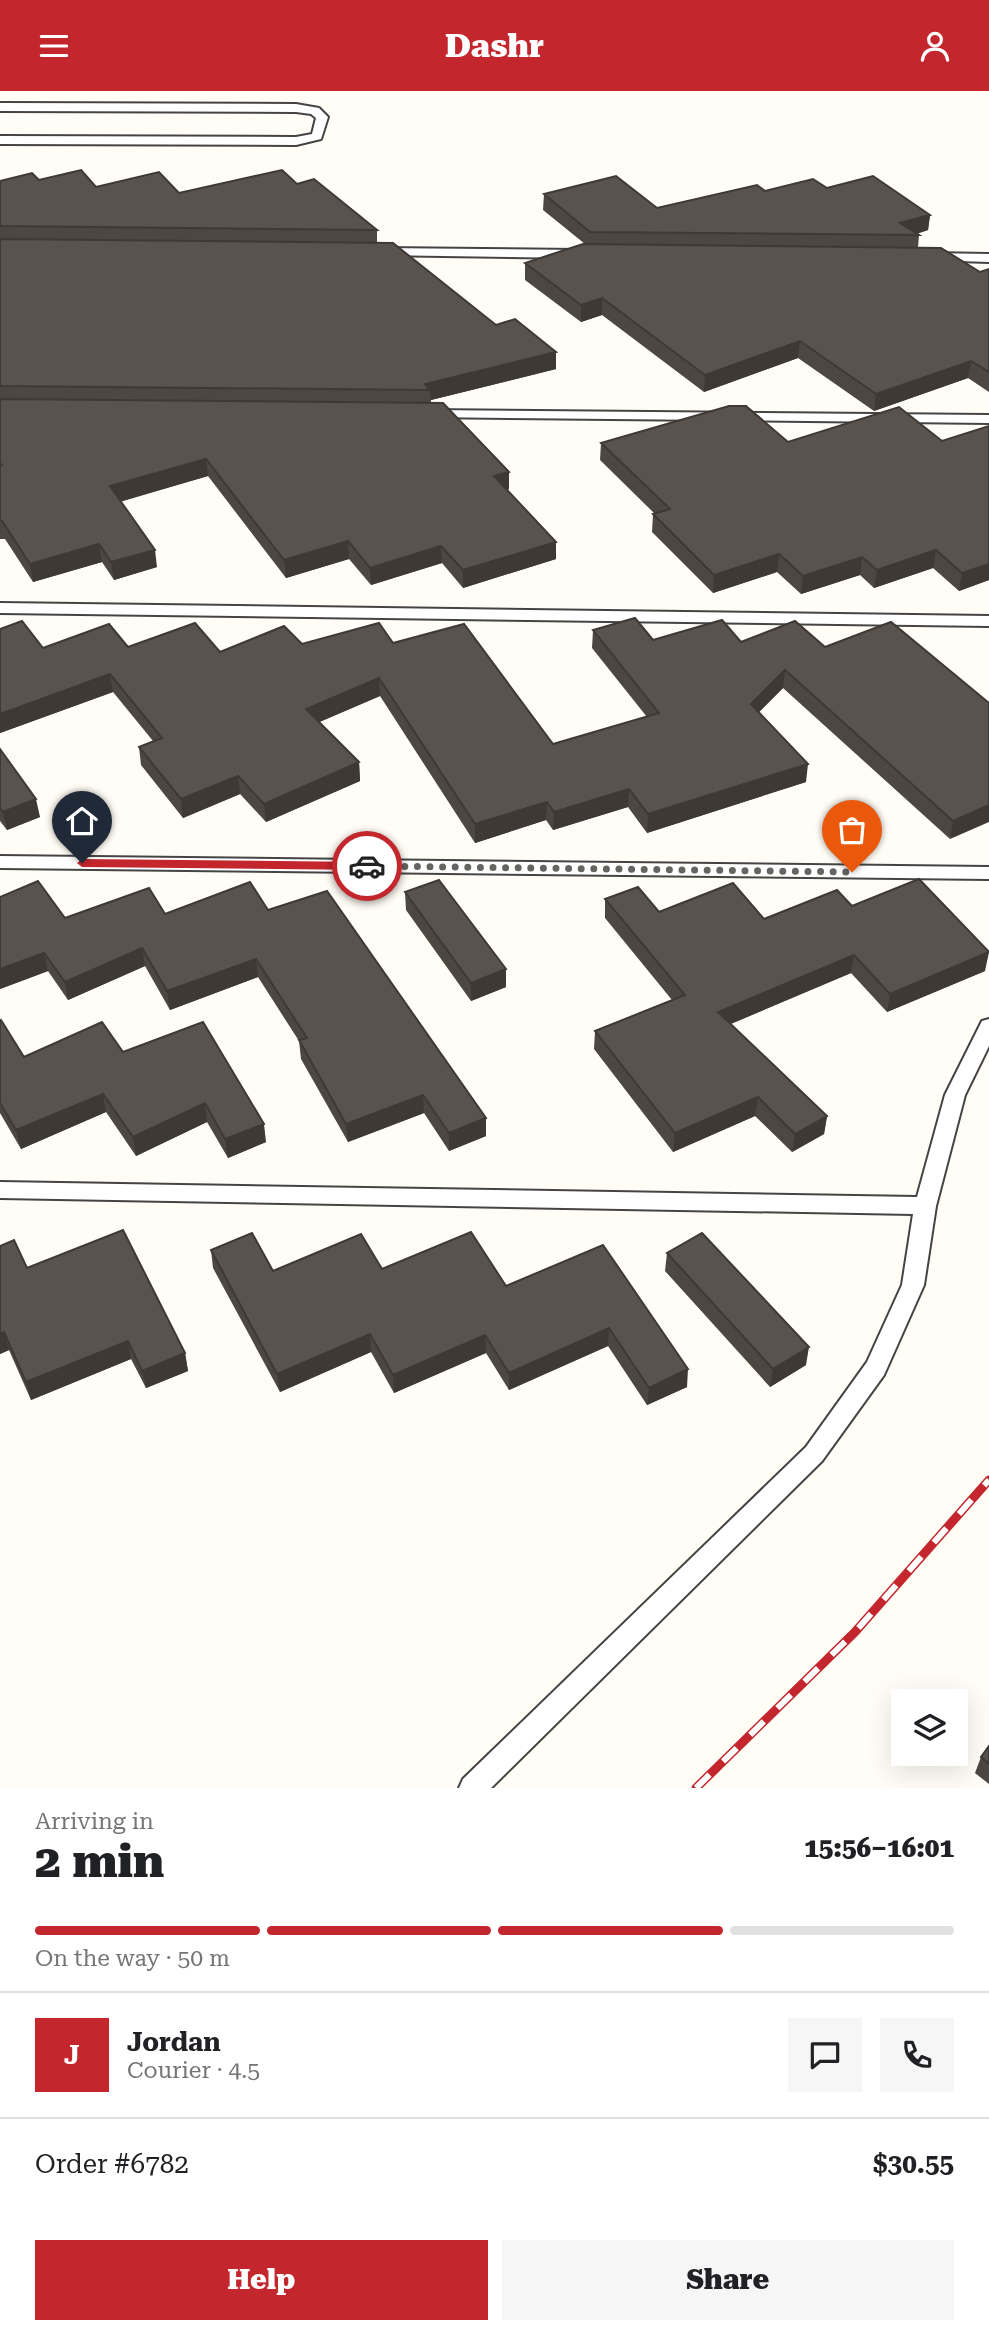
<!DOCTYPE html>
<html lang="en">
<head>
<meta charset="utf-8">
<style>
	:root { --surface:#fff; --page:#f6f6f6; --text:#202124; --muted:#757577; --line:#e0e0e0; --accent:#c4262e }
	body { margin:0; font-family:"Roboto Serif",serif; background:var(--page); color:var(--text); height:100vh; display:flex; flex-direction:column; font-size:26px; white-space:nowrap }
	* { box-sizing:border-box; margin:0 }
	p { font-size:23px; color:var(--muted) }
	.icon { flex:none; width:38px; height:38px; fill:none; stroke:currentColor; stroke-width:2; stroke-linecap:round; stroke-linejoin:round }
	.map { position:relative; height:1697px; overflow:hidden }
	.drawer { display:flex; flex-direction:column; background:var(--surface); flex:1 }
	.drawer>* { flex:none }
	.buttons { position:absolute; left:891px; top:1598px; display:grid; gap:14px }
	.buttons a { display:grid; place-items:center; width:77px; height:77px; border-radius:0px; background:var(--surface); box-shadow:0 7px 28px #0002; font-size:35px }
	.pin { position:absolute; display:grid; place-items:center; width:60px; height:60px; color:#fff; margin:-72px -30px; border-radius:50% 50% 50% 0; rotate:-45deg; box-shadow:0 0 7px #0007 }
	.pin .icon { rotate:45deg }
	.courier { position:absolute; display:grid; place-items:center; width:70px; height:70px; margin:-35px; border:5px solid #c4262e; border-radius:50%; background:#fff; color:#222; box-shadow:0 2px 9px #0007 }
	.overview em { font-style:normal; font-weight:800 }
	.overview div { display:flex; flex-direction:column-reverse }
	.overview { display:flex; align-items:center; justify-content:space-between; height:119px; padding:0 35px }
	h1 { font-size:46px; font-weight:800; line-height:52px }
	.bar { display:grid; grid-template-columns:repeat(4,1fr); gap:10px 7px; align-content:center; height:84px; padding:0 35px }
	.bar i { height:9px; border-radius:5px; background:var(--line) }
	.bar .current { background:var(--accent) }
	.bar p { grid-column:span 4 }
	.line { display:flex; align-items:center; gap:18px; padding:0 35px; border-top:2px solid var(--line) }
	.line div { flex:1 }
	.round { display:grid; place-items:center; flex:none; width:74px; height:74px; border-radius:0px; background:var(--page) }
	.button { display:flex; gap:14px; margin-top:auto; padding:14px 35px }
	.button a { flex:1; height:80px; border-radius:0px; background:var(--accent); color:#fff; font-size:28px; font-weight:800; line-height:80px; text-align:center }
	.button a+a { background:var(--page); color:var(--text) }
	header { display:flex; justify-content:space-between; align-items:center; height:91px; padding:0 35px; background:var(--accent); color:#fff; font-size:32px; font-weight:800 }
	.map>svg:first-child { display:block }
</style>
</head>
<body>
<header><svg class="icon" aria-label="menu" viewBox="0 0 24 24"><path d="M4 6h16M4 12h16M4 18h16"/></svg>Dashr<svg class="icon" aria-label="person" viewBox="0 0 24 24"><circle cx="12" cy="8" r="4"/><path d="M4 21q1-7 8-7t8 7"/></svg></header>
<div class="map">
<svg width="989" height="1697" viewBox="0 0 989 1697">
	<rect width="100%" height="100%" fill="#fffdf5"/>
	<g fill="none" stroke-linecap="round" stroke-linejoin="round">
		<!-- lane casing -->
		<g stroke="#444" stroke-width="4">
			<path id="lane" d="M0 12 296 13 319 17 328 26 321 48 296 54 0 53V45L296 46 312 43 316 27 311 23 296 21 0 20Z
				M381 157 578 159 585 163 578 167 376 164 374 161Z
				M931 162 989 163V171L926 169V163Z
				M427 319 989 324V332L422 326 420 323Z
				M0 512 989 525V535L0 522Z
				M0 765 989 776V788L0 777Z
				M989 928V955L965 1004 936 1115 924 1194 884 1284 822 1370 491 1697H459L463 1688 806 1356 867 1271 902 1194 913 1123 0 1107V1091L917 1106 945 1004 982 930Z"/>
		</g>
		<!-- lane -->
		<use href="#lane" fill="#fff" fill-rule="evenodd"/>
		<!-- rail casing -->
		<g stroke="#c4262e" stroke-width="9">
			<path id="rail" d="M696 1697 855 1541 989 1389"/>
		</g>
		<!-- rail -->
		<use href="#rail" stroke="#fff" stroke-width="6" stroke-dasharray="19" stroke-linecap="butt"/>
	</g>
	<!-- wall -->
	<path fill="#4d4742" d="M39 89 96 96 179 102 297 93 377 139V152L496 234 556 278 431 309V312L509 381V398L507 399 556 468 463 497 442 472 371 494 349 468 286 487 208 385 121 410 157 476 114 489 102 471 33 491 5 448H0V90Z
		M827 97 930 124 928 139 917 143 919 144 918 156 980 181 989 178V301L968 287 874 320 798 267 704 301 602 224 581 231 525 189V172L585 153 543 119 544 103 657 117 765 100Z
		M989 335V489L959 500 933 477 874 497 860 484 801 503 777 481 713 502 652 441 653 423H655L600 369 601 352 942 350Z
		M0 538 43 557 128 556 220 561 302 553 393 552 553 653 647 626 592 557 593 539 653 549 741 551 825 556 989 612 950 748 783 597 759 621 806 691 647 742 628 716 553 739 546 729 475 752 380 605 319 631 359 671 360 690 266 731 240 703 183 727 141 674 139 656 153 650 113 601 0 642Z
		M0 658 40 726 7 739 0 730Z
		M405 801 506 896 471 910 406 819Z
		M605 808 659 821 764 828 852 815 985 880 887 921 851 882 731 933 827 1025 824 1043 792 1061 755 1025 673 1061 594 958 595 940 672 909 605 827Z
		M268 819 486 1045 449 1060 424 1022 348 1051 301 968 299 950 258 886 170 919 145 875 68 909 48 880 0 898 65 827Z
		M0 930 24 966 123 961 266 1051 228 1067 207 1031 136 1065 106 1021 21 1058 0 1022Z
		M603 1154 687 1296 647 1314 608 1255 509 1299 486 1262 394 1302 371 1261 280 1301 213 1177 211 1159 273 1180 382 1178 506 1195Z
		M0 1155 27 1177 185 1262 188 1280 146 1297 131 1268 31 1309 9 1259 0 1263Z
		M667 1162 806 1274 770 1296 665 1180Z
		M989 1655V1693L975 1682 981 1666Z"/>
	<!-- shaded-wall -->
	<path fill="#3f3936" d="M930 124 928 139 911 144 900 132Z
		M602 207V224L581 231V214Z
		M800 250 798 267 704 301 705 284Z
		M556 261V278L431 309 430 299 425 293Z
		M971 270 968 287 874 320 876 303Z
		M206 368 208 385 113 413 110 395Z
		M509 381V398L494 403V385Z
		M348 450 349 468 286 487 284 469Z
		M556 451V468L463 497V479Z
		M99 453 102 471 33 491 30 473Z
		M441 455 442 472 371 494 370 477Z
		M155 459 157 476 114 489 111 471Z
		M936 459 933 477 874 497 877 479Z
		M779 463 777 481 713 502 714 484Z
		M862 466 860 484 801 503 803 485Z
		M989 473V489L959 500 962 482Z
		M785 579 783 597 749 631 751 613Z
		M110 583 113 601 0 642V623Z
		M379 587 380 605 308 636 306 618Z
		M359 671 360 690 266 731 264 713Z
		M808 673 806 691 647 742 648 723Z
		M238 685 240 703 183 727 181 708Z
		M629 698 628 716 553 739 554 721Z
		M36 708 40 726 7 739 3 721Z
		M547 711 546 729 475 752V733Z
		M989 714V731L950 748 953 730Z
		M142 857 145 875 68 909 65 891Z
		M989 861 985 880 887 921 890 903Z
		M44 862 48 880 0 898V878Z
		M854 864 851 882 716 939 718 921Z
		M256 868 258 886 170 919 167 900Z
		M506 878V896L471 910V892Z
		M103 1003 106 1021 21 1058 16 1039Z
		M423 1004 424 1022 348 1051 346 1033Z
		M758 1006 755 1025 673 1061 675 1042Z
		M205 1012 207 1031 136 1065 133 1046Z
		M827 1025 824 1043 792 1061 795 1043Z
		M486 1027V1045L449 1060V1042Z
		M264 1033 266 1051 228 1067 225 1048Z
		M609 1237 608 1255 509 1299V1282Z
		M4 1241 9 1259 0 1263V1243Z
		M370 1243 371 1261 280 1301 277 1283Z
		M485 1244 486 1262 394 1302 393 1284Z
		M128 1250 131 1268 31 1309 26 1291Z
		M809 1256 806 1274 770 1296 773 1278Z
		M185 1262 188 1280 146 1297 142 1280Z
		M688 1278 687 1296 647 1314 649 1297Z"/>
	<!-- building -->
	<path fill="#5a524d" stroke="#3f3936" stroke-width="2" d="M81 79 96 96 159 81 179 102 282 79 297 93 314 88 377 139 0 135V90L32 82 39 89Z
		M616 85 657 117 757 94 765 100 813 88 827 97 873 85 930 124 900 132 919 144 590 141 544 103Z
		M0 148 393 152 496 234 515 228 556 261 425 293 430 299 0 295Z
		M583 153 941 157 980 181 989 178V281L971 270 876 303 800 250 705 284 602 207 581 214 525 172Z
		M0 308 443 312 509 381 494 385 556 451 463 479 441 455 370 477 348 450 284 469 206 368 110 395 155 459 111 471 99 453 30 473 2 430H0V374H2L0 372Z
		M729 315H746L788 351 899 316 942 350 989 335V473L962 482 936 459 877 479 862 466 803 485 779 463 714 484 653 423 670 418 601 352Z
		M635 527 653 549 722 529 741 551 795 530 825 556 891 531 989 612V714L953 730 785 579 751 613 808 673 648 723 629 698 554 721 547 711 475 733 379 587 306 618 359 671 264 713 238 685 181 708 139 656 162 647 110 583 0 623V538L22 530 43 557 109 533 128 556 195 532 220 561 284 535 302 553 379 532 393 552 464 533 553 653 659 622 593 539Z
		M0 658 36 708 3 721 0 717Z
		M919 788 989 861 890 903 854 864 718 921 827 1025 795 1043 758 1006 675 1042 595 940 685 904 605 808 638 796 659 821 733 792 764 828 837 799 852 815Z
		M439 789 506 878 471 892 405 801Z
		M38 790 65 827 149 797 165 823 250 791 268 819 327 800 486 1027 449 1042 423 1004 346 1033 299 949 307 947 256 868 167 900 142 857 65 891 44 862 0 878V806Z
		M1 929 24 966 102 931 123 961 203 931 264 1033 225 1048 205 1012 133 1046 103 1003 16 1039 0 1012V930Z
		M123 1139 185 1262 142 1280 128 1250 26 1291 4 1241 0 1243V1155L14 1149 27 1177Z
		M471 1141 506 1195 603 1154 688 1278 649 1297 609 1237 509 1282 485 1244 393 1284 370 1243 277 1283 211 1159 252 1142 273 1180 361 1143 382 1178Z
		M702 1142 809 1256 773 1278 667 1162Z
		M989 1655V1673L981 1666Z"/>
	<!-- route -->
	<path fill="#c4262e" d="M82 768 367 771 372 775 367 779 82 776 77 772Z"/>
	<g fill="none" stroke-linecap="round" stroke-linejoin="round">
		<!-- done -->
		<path stroke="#646461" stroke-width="7" stroke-dasharray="0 12.6" d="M367 775 852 781"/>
	</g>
</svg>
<div class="buttons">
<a><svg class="icon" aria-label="layers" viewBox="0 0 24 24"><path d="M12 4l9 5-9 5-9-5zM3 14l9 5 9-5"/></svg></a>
</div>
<div class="pin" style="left:852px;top:781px;background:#ea580c"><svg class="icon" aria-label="bag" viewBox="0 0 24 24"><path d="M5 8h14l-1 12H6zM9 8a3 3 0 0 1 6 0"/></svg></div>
<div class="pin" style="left:82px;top:772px;background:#1f2937"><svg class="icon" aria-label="home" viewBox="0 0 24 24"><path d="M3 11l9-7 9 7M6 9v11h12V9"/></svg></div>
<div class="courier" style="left:367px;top:775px"><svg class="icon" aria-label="car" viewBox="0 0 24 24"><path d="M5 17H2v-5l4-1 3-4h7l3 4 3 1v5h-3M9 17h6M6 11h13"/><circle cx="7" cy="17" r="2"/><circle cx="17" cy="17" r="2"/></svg></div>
</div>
<section class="drawer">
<div class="overview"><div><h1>2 min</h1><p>Arriving in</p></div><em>15:56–16:01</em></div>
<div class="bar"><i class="current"></i><i class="current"></i><i class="current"></i><i></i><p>On the way · 50 m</p></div>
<div class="line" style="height:126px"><b class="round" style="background:var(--accent);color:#fff">J</b><div><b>Jordan</b><p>Courier · 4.5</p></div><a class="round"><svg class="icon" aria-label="chat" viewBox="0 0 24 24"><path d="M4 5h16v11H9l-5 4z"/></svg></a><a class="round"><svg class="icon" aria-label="phone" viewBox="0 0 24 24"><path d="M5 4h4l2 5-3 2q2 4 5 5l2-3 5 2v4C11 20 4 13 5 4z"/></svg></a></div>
<div class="line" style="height:91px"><div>Order #6782</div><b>$30.55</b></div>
<div class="button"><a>Help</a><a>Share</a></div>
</section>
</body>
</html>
